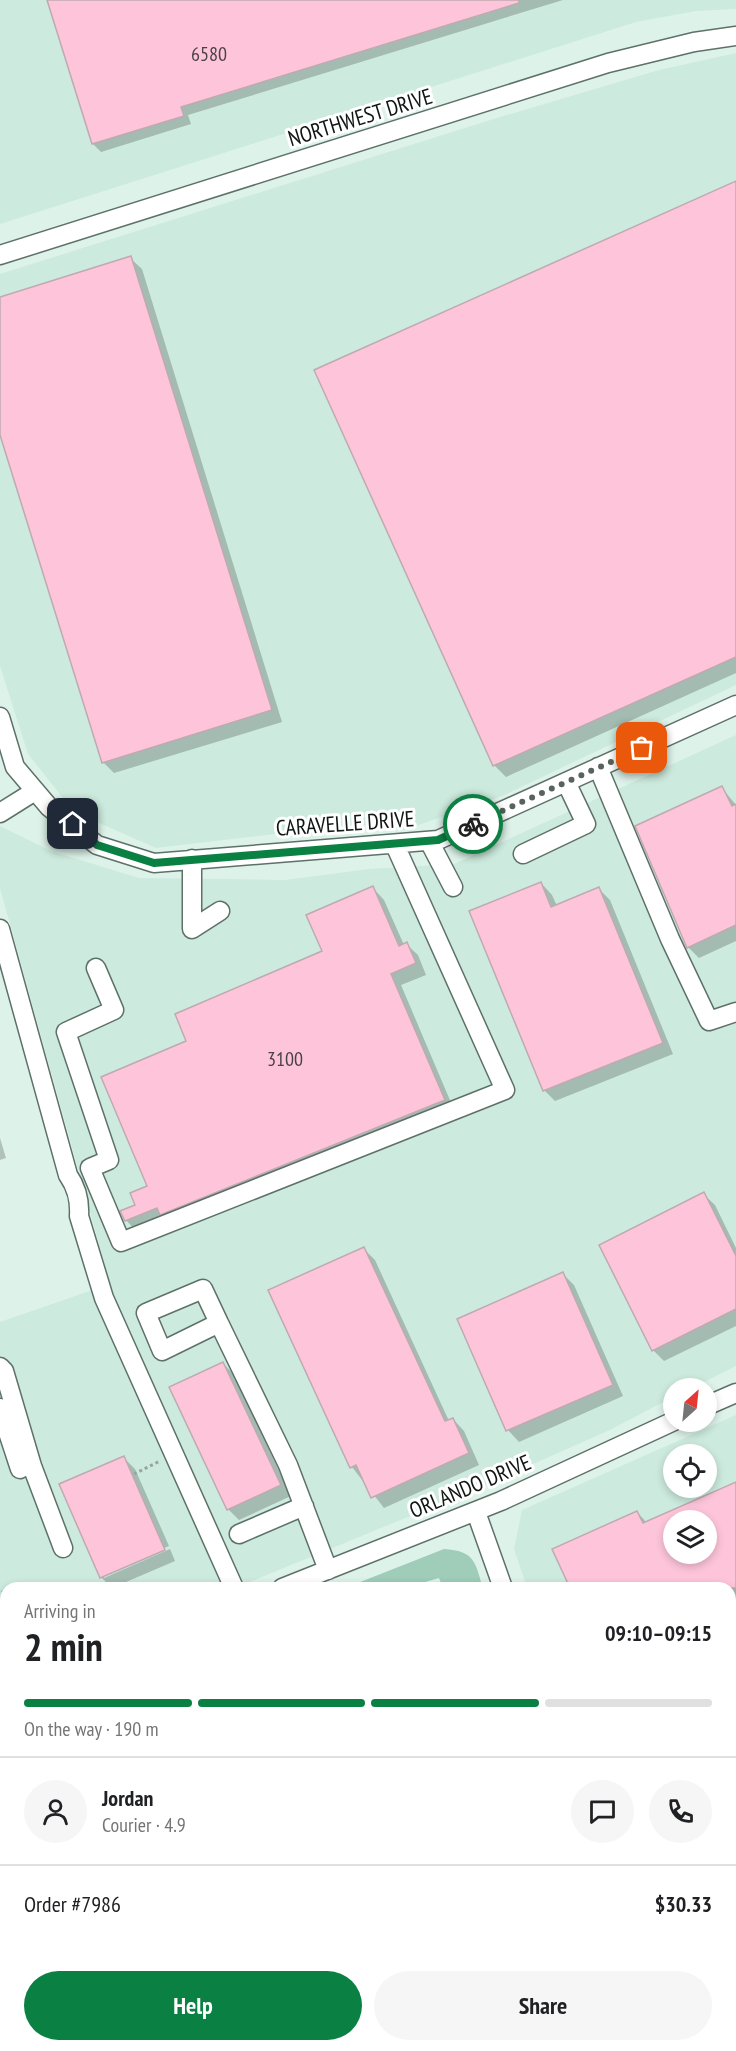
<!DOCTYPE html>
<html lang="en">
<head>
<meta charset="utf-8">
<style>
	:root { --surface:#fff; --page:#f6f6f6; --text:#202124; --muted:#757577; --line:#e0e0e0; --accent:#0b8043 }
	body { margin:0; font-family:"PT Sans Narrow",sans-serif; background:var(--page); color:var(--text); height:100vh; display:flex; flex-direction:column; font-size:22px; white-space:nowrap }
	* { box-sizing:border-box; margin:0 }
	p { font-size:20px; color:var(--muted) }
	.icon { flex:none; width:33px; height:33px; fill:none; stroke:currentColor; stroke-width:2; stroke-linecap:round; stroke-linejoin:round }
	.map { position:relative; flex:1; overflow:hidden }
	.sheet { position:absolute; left:0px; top:1582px; width:736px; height:470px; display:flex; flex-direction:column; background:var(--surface); border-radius:18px 18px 0 0; box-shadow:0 3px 9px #0003 }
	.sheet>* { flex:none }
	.needle { width:39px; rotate:27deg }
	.tools { position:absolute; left:663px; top:1378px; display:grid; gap:12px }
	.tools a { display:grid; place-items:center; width:54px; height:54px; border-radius:50%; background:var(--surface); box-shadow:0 3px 9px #0003; font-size:30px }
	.pin { position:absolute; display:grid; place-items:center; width:51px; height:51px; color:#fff; margin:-26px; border-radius:12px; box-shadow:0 3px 9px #0006 }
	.courier { position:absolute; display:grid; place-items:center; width:60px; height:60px; margin:-30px; border:4px solid #0b8043; border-radius:50%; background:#fff; color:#222; box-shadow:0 2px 8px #0007 }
	.headline em { font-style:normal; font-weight:700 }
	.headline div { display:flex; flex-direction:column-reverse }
	.headline { display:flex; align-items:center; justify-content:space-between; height:102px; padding:0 24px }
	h1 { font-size:39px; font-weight:700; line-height:45px }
	.bar { display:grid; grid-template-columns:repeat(4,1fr); gap:9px 6px; align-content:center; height:72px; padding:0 24px }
	.bar i { height:8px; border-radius:4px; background:var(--line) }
	.bar .current { background:var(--accent) }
	.bar p { grid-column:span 4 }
	.line { display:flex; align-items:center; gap:15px; padding:0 24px; border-top:2px solid var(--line) }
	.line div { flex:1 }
	.round { display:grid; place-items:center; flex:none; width:63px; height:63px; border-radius:32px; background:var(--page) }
	.button { display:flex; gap:12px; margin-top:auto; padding:12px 24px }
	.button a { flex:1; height:69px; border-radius:36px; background:var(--accent); color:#fff; font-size:24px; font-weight:700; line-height:69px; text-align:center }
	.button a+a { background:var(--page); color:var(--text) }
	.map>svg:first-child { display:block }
</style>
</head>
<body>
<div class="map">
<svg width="736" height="2051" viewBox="0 0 736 2051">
	<rect width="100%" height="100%" fill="#ddf3ea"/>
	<!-- built -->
	<path fill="#cceadd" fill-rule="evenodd" d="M0 0H736V9L696 11 636 22 0 224Z
		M736 53V685L502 796 404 830 359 824 156 848 74 812 28 754 0 666V274L500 117 659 70Z
		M736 735V1366L690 1389H674L673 1397 610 1430 476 1489 235 1588H6V1666L0 1668V1322L110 1284 0 888V826L51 851 139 878 285 880 369 869 454 864Z
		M736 1415V2051H674L672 2046H730V1588H527L514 1549 522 1510ZM674 1455H706V1488H674ZM674 1521H706V1554H674Z
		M6 1721V1933L0 1913V1723Z
		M40 2046H619L620 2051H41Z"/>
	<!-- green -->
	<path fill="#9fcdba" d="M444 1549C475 1551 475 1562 483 1588H443L439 1578 405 1588H345Z"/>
	<!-- shadow -->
	<path fill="#0003" fill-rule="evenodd" d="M48 0H563L188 115 191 124 101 152 93 144Z
		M736 183V673L506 777 494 765Z
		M130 258 142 269 282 722 114 773 103 762 0 430V298Z
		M722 788 736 805V941L699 958 688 947Z
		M541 883 552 895 557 906 599 889 610 900 673 1054 555 1101 544 1090Z
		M373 888 384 900 404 945 406 944 418 955 426 975 401 985 455 1112 137 1232 126 1220 149 1186 188 1041 324 952Z
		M0 1138 6 1158 0 1160Z
		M703 1194 715 1205 736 1248V1326L664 1361 653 1350Z
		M364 1249 375 1260 449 1421 453 1419 464 1431 479 1465 384 1508 352 1467Z
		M563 1274 574 1285 623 1396 519 1442 508 1430Z
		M223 1363 234 1375 291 1496 239 1520 228 1509Z
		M124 1458 135 1469 169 1546 104 1574V1578L170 1549 175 1561 112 1588 101 1577Z
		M736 1483V1831L730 1833V1588H571L554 1549 637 1512 647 1523ZM674 1521H706V1554H674Z
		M23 1584 26 1588H9Z
		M6 1589V1610L1 1591Z
		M204 2046H289L290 2051H188Z
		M416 2046H494L495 2051H417Z
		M521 2046H594V2051H522Z"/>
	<!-- building -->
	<path fill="#fec5da" stroke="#bfaab1" stroke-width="1.5" fill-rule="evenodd" d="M47 0H519V3L181 107 184 116 92 144Z
		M736 181V657L493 766 314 370Z
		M131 256 272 710 102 763 0 435V297Z
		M722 786 732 806 736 804V925L687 948 635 826Z
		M541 882 551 907 599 887 663 1043 543 1091 469 911Z
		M373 886 399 946 407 942 416 963 391 974 445 1100 160 1215 157 1208 125 1221 120 1211 135 1205 130 1193 147 1186 101 1077 186 1041 175 1014 322 951 306 915Z
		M704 1192 736 1256V1309L652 1351 599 1245Z
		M364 1247 445 1421 453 1418 469 1453 371 1498 356 1465 350 1468 268 1290Z
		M563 1272 613 1385 506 1431 457 1319Z
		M223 1362 281 1485 227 1510 169 1387Z
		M124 1456 165 1550 100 1578 59 1484Z
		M736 1482V1588H570L552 1549 637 1511 643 1523ZM674 1521H706V1554H674Z"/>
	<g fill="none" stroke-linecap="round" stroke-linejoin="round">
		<!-- minor casing -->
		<g stroke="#5e7169" stroke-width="21">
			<path id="minor" d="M0 255 608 63 694 42 736 36
				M0 717 15 767 49 807 97 845 154 863 438 840 736 705
				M598 767 670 939 709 1021 736 1012
				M0 813 35 791
				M429 841 453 887
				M523 854 586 824 566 782
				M192 859V929L220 911
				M0 929 68 1175C77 1188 80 1200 79 1216L104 1298 234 1588
				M96 968 114 1010 66 1032 109 1160 90 1168 121 1242 505 1090 395 845
				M219 1323 203 1289 146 1313 162 1351 219 1323 288 1465 328 1570
				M0 1367 4 1371 32 1466 63 1548
				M706 1406 736 1393
				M0 1408 20 1469
				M476 1512 503 1588
				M239 1534 304 1506
				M282 1588 501 1501 674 1421
				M0 1697 6 1695
				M0 1713 6 1711
				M353 2046 355 2051
				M495 2046 496 2051
				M592 2046 593 2051
				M648 2046 649 2051"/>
		</g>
		<!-- major casing -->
		<g stroke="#5e7169" stroke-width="27">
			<path id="major" d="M0 1987 6 2007
				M18 2046 20 2051"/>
		</g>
		<!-- path -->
		<path stroke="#95a59f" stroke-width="3" stroke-dasharray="3 3" stroke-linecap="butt" d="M134 1474 160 1461"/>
		<!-- minor -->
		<use href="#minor" stroke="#fff" stroke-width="18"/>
		<!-- major -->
		<use href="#major" stroke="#fff" stroke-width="24"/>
	</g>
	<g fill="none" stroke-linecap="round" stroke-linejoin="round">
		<!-- done -->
		<path stroke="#57635e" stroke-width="6" stroke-dasharray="0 10.8" d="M473 824 642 748"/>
		<!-- route -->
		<path stroke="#0b8043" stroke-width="8" d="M73 824 97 845 154 863 438 840 473 824"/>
	</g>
	<g text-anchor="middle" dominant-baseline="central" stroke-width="6" stroke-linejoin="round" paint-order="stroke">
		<!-- number labels -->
		<g font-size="20" fill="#4b4245">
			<text x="209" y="54">6580</text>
			<text x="285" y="1059">3100</text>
		</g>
		<!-- street labels -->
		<g font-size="22" fill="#0f1613" stroke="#fff">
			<text transform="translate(360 117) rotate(-17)">NORTHWEST DRIVE</text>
			<text transform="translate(345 823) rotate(-4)">CARAVELLE DRIVE</text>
			<text transform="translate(470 1486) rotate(-23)">ORLANDO DRIVE</text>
		</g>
	</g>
</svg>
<div class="tools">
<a><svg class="needle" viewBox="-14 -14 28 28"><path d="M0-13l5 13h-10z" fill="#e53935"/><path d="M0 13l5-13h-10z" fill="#757577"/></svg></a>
<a><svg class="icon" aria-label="locate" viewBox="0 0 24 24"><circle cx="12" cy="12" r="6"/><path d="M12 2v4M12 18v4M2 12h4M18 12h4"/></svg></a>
<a><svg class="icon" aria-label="layers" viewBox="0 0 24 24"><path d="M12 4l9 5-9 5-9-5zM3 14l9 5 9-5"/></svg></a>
</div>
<div class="pin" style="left:642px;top:748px;background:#ea580c"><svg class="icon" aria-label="bag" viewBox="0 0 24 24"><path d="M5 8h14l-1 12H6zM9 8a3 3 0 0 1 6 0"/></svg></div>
<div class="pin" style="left:73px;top:824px;background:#1f2937"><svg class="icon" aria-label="home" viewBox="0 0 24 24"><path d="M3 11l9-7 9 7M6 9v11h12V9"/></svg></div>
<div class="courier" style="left:473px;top:824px"><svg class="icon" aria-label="bike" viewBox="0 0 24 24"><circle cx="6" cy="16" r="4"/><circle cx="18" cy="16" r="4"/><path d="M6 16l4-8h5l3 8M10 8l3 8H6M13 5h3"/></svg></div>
<section class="sheet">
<div class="headline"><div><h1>2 min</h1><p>Arriving in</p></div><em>09:10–09:15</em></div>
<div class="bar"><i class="current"></i><i class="current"></i><i class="current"></i><i></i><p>On the way · 190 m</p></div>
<div class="line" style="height:108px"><a class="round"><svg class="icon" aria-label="person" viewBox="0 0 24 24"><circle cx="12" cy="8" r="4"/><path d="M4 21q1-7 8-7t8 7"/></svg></a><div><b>Jordan</b><p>Courier · 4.9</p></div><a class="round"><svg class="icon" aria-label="chat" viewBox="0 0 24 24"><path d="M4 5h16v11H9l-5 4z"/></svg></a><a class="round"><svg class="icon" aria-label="phone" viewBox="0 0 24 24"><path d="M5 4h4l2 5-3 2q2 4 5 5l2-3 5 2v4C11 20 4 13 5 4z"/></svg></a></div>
<div class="line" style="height:78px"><div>Order #7986</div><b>$30.33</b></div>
<div class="button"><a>Help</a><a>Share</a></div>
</section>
</div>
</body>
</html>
